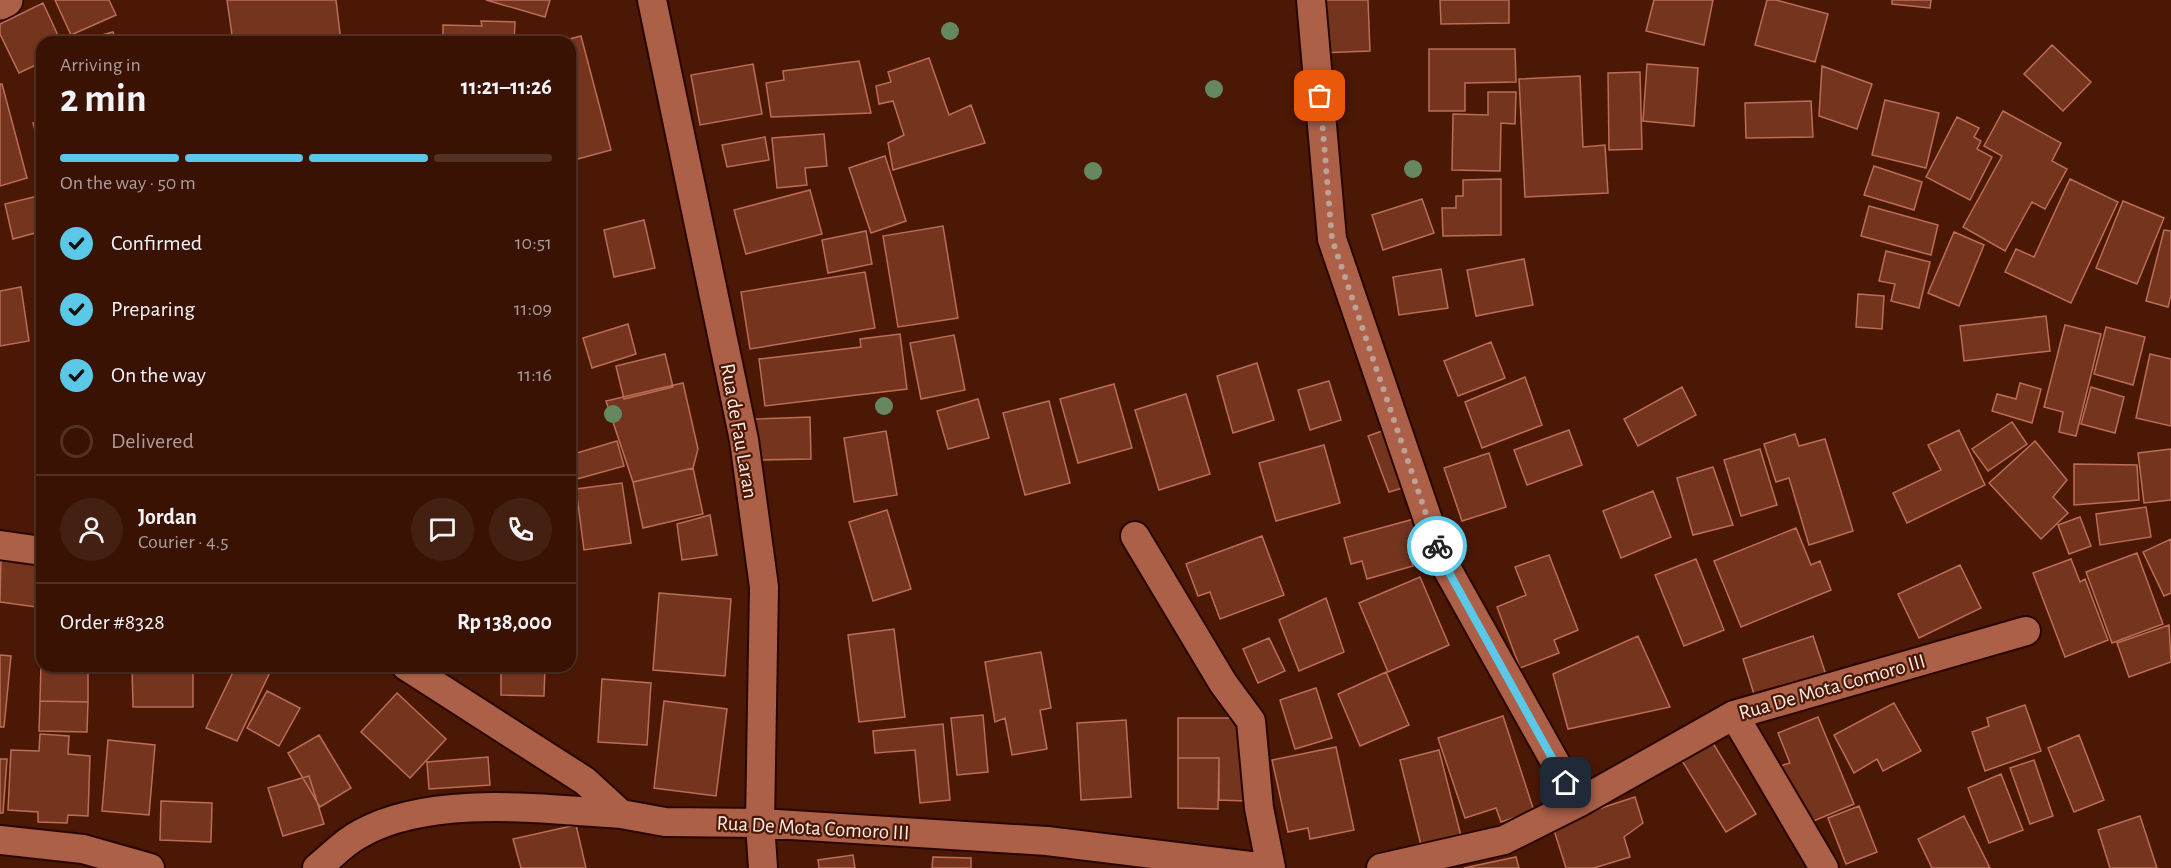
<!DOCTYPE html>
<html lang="en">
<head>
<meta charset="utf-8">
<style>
	:root { --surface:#391204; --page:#442013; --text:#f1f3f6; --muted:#ab9e9a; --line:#533226; --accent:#5ac8e6 }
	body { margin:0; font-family:"Alegreya Sans",sans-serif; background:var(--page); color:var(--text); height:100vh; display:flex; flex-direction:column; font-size:22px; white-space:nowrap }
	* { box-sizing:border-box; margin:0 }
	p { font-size:20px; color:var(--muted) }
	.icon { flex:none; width:33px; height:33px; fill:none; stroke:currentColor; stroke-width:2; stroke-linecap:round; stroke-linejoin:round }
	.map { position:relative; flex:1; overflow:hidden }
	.details { position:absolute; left:36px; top:36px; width:540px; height:636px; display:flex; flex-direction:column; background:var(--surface); border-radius:18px; box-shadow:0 2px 4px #0004,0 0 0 2px var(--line) }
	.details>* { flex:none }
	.pin { position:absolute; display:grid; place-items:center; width:51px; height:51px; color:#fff; margin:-26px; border-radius:12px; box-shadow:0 3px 9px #0006 }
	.courier { position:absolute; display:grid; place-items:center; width:60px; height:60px; margin:-30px; border:4px solid #5ac8e6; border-radius:50%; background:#fff; color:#222; box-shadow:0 2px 8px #0007 }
	.summary em { font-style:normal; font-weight:700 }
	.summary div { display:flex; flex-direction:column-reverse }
	.summary { display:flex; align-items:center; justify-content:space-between; height:102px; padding:0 24px }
	h1 { font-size:39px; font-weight:700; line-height:45px }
	.bar { display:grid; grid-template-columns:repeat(4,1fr); gap:9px 6px; align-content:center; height:72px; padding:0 24px }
	.bar i { height:8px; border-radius:4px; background:var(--line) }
	.bar .current { background:var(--accent) }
	.bar p { grid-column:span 4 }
	.line { display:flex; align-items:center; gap:15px; padding:0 24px; border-top:2px solid var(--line) }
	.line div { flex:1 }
	.round { display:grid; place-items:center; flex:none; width:63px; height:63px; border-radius:32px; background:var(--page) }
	ol { padding:0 24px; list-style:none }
	li { display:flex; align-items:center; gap:18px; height:66px }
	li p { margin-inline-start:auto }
	li .icon { padding:6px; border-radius:50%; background:var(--accent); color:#111; stroke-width:4 }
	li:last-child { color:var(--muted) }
	li i { width:33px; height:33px; border:3px solid var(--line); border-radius:50% }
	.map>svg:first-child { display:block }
</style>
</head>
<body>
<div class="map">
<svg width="2171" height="868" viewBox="0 0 2171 868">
	<rect width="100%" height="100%" fill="#4c1806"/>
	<!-- building -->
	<path fill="#74341e" stroke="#bb6e55" stroke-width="1.5" d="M55 0H109L116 15 71 35Z
		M227 0H336L341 42H233Z
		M486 0H550L545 17Z
		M1316 0H1368L1370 51 1319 53Z
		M1440 0H1509V23L1441 24Z
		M1654 0H1713L1704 45 1646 31Z
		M1767 0H1776L1828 14 1815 62 1755 45Z
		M1892 0H1931L1930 8 1892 4Z
		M43 3 61 42H42V67L40 63 19 73 0 34V24Z
		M481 21 515 22 514 42H443V25L482 26Z
		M113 32 116 42H100L98 36Z
		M420 35H443V42H420Z
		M581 36 611 150 574 160 570 146V42H558Z
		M2052 45 2091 82 2063 111 2024 74Z
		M1429 49H1515L1516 82 1465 83V111H1429Z
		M929 58 949 115 971 105 985 143 893 170 888 143 904 135 893 101 879 104 876 86 891 82 888 72Z
		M859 61 871 113 771 117 766 83 784 80 783 71Z
		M753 64 762 114 700 125 691 75Z
		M1647 64 1698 68 1694 126 1643 121Z
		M1822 66 1872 84 1857 129 1819 116Z
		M1640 72 1642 149 1609 150 1608 73Z
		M1580 76 1583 147 1605 145 1608 193 1525 197 1519 79Z
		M0 84H2L27 178 0 186Z
		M1488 92H1516L1515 124 1501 123 1500 171 1452 170 1453 114 1488 115Z
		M1885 100 1939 113 1926 168 1872 155Z
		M1811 101 1813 137 1746 138 1745 103Z
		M2003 111 2061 143 2052 161 2067 169 2045 209 2032 202 2005 251 1963 227 2002 156 1984 146Z
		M1957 117 1979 128 1974 137 1981 141 1977 149 1992 157 1970 200 1926 177Z
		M42 120V154L33 123Z
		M824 134 827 166 805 168 807 185 777 188 772 138Z
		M765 137 769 160 727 167 722 145Z
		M885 156 906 221 871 233 849 168Z
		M1874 166 1922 182 1914 210 1864 195Z
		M1501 179V235L1443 236 1442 208H1456V196H1463V180Z
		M2070 179 2118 202 2071 303 2005 272 2016 249 2034 257Z
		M810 190 822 234 746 254 734 210Z
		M42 195V253L40 254 35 233 13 239 5 204Z
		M1422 199 1434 233 1383 250 1372 215Z
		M2123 201 2164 218 2137 284 2096 268Z
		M1869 206 1938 225 1931 255 1861 236Z
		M644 220 655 268 614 277 604 230Z
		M943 226 958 318 898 327 883 236Z
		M2164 230 2171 231V295L2168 307 2146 301Z
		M866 231 872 264 828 273 822 240Z
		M1954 232 1984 245 1959 306 1928 293Z
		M1886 251 1930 262 1919 308 1891 301 1895 284 1879 281Z
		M1524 259 1533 305 1476 316 1467 270Z
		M1441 269 1448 308 1399 315 1393 277Z
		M865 272 875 328 750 349 741 292Z
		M21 287 29 341 0 346V291Z
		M1858 294 1884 296 1882 329 1856 327Z
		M2046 316 2050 351 1964 361 1960 326Z
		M628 324 636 354 592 368 583 338Z
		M2065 325 2101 334 2076 436 2059 432 2063 412 2044 407Z
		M2106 327 2145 337 2133 385 2094 374Z
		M900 334 907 389 765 406 759 359 861 347 860 339Z
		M954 335 965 390 921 399 910 343Z
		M1491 342 1505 378 1458 396 1444 361Z
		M665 354 673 387 624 399 616 366Z
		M2150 354 2171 359V426L2136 418Z
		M1257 363 1274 420 1233 433 1217 376Z
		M1525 377 1542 425 1482 448 1465 402Z
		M1329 381 1341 420 1310 430 1298 390Z
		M683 383 698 449 693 468 633 482 606 401Z
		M2020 383 2041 389 2032 423 1992 411 1997 394 2016 399Z
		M1114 384 1132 448 1078 463 1060 399Z
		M1682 387 1696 415 1638 446 1624 419Z
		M2091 387 2124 397 2115 433 2081 424Z
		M1186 394 1210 474 1159 490 1135 410Z
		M978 399 989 438 948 449 937 411Z
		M1049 401 1070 483 1025 495 1003 413Z
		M810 417 811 459 755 460 754 419Z
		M2012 422 2027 444 1988 471 1972 449Z
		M1385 430 1406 487 1389 492 1368 436Z
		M1569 430 1582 465 1527 485 1514 450Z
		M1959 430 1985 485 1907 523 1893 493 1941 470 1928 445Z
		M886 431 897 495 854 502 844 438Z
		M1795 434 1799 446 1825 439 1853 531 1809 545 1789 478 1776 482 1764 444Z
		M617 441 624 466 570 481V455Z
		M2035 441 2067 480 2053 497 2068 513 2041 539 1989 483Z
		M1324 445 1340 503 1276 521 1259 463Z
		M1760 449 1777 505 1741 516 1724 460Z
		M2171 449V500L2144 503 2138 453Z
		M1489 453 1506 507 1462 521 1444 468Z
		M2074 464 2137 465 2139 500 2074 505Z
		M1713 467 1733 525 1693 535 1677 478Z
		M693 468 703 514 643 528 633 482Z
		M622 483 631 543 584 550 576 489Z
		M1653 491 1671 537 1621 558 1603 511Z
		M2146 507 2151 537 2100 545 2096 514Z
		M887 510 911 589 873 601 849 522Z
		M710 515 717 555 682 560 677 524Z
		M2080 517 2091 546 2069 554 2058 525Z
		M1414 519 1421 544 1408 548 1413 566 1367 579 1362 561 1351 564 1344 538Z
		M1796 528 1811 565 1820 561 1831 590 1741 627 1714 561Z
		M1262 536 1284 595 1220 619 1210 592 1198 596 1186 564Z
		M2171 539V593L2164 596 2143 552Z
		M2137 553 2163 624 2112 643 2086 572Z
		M1549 555 1578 630 1554 640 1559 653 1520 668 1497 607 1526 595 1515 567Z
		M1 557 42 562 36 607 0 602Z
		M1696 559 1724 630 1684 646 1655 575Z
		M2071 559 2080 582 2085 579 2108 640 2065 657 2033 573Z
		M1960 565 1981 608 1919 638 1898 594Z
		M1420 577 1449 645 1388 672 1359 603Z
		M659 593 731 599 725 676 653 670Z
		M1326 598 1344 652 1299 671 1279 620Z
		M2169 625 2171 662 2129 677 2117 643Z
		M894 629 905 717 859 722 848 635Z
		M1638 636 1670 707 1568 729 1553 674Z
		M1813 636 1829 684 1758 707 1743 659Z
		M1269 638 1285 671 1258 683 1243 649Z
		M1041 652 1051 708 1040 710 1047 749 1012 755 1005 718 995 722 985 662Z
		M0 655 11 656 4 727H0Z
		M41 664 88 666V702L40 701Z
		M132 666H193V707H133Z
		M236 666H273L237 741 206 728Z
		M501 666H545L544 696 501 695Z
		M1386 672 1409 725 1360 746 1338 694Z
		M602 679 651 683 647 745 598 742Z
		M1316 688 1332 738 1295 749 1280 700Z
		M267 691 300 708 279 746 247 728Z
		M397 693 446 739 410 778 361 732Z
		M40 701 88 702 87 732 39 731Z
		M664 701 727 709 716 796 654 788Z
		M1894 703 1921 751 1883 771 1877 759 1854 773 1834 735Z
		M2025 705 2041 751 1985 771 1972 732 1989 726 1987 718Z
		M983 715 988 772 957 775 951 718Z
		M1503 716 1534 811 1501 822 1496 808 1465 818 1438 738Z
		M1818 717 1854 804 1804 825 1780 766 1790 763 1778 733Z
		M1178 718H1247L1246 801 1219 800V758H1178Z
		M1126 720 1131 797 1081 800 1077 723Z
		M943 724 950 800 920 803 915 750 875 753 873 731Z
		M40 734 69 736 68 754 90 756 88 816 68 815 67 823 38 822V812L8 810 11 750 39 751Z
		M319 735 351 788 320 807 288 753Z
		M2079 735 2104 800 2074 812 2048 748Z
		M108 740 155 745 149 815 102 811Z
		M1711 740 1756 814 1726 832 1681 759Z
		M1336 747 1354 830 1310 839 1308 828 1288 832 1272 760Z
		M1439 750 1461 836 1421 845 1400 760Z
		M488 757 490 785 429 789 427 762Z
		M1178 758H1219L1218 809 1178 808Z
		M0 759H7L3 813H0Z
		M2034 760 2053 816 2030 824 2010 768Z
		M2001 774 2023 830 1989 843 1968 788Z
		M309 776 324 824 283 836 268 788Z
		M1635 797 1643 823 1624 837 1630 857 1594 868H1566L1552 824Z
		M161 801 212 803 211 842 160 840Z
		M1859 806 1877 852 1846 864 1828 818Z
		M1964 816 1990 868H1932L1918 839Z
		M2140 816 2157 868H2110L2098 830Z
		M576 825 586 868H521L513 839Z
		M853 855 855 868H819L818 860Z
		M933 857 971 858V868H932Z
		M1516 857 1519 868H1464Z"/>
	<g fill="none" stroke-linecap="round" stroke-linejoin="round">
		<!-- minor casing -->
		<g stroke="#2a0600" stroke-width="32">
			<path id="minor" d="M652 0 744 440 764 587 760 823 763 868
				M1311 0 1332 239 1441 558 1578 803
				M1135 536 1223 683 1251 721 1259 808 1271 868
				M0 545 42 551
				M406 666 585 781 621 814 665 822 760 823 1047 841 1266 868
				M1734 715 1824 868
				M0 840 83 849 150 868
				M317 868C331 857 344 842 360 834 430 794 543 809 621 814
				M1381 868 1504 840 1578 803 1734 715 2026 631"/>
		</g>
		<!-- tertiary casing -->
		<g stroke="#2a0600" stroke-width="36">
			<path id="tertiary" d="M0 3 6 0"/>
		</g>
		<!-- minor -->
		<use href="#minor" stroke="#ab6047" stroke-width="28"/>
		<!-- tertiary -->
		<use href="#tertiary" stroke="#ab6047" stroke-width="33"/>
	</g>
	<!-- trees -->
	<g fill="#668861">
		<circle cx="950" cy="31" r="9"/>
		<circle cx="1214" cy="89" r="9"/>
		<circle cx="1413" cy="169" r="9"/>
		<circle cx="1093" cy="171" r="9"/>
		<circle cx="884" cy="406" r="9"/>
		<circle cx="613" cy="414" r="9"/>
	</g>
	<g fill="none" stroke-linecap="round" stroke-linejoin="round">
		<!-- done -->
		<path stroke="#bea096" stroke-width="6" stroke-dasharray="0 10.8" d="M1320 96 1332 239 1437 546"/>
		<!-- route -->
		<path stroke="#5ac8e6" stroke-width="8" d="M1437 546 1441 558 1566 783"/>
	</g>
	<g text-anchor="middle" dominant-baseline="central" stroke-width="4.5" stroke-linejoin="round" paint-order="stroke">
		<!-- street labels -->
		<g font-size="21" fill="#fceae4" stroke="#4c1806">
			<text transform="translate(739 431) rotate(80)">Rua de Fau Laran</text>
			<text transform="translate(1832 687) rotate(-16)">Rua De Mota Comoro III</text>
			<text transform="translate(813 828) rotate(3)">Rua De Mota Comoro III</text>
		</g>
	</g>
</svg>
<div class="pin" style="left:1320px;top:96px;background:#ea580c"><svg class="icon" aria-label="bag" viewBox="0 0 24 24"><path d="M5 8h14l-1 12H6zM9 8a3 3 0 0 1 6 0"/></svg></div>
<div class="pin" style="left:1566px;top:783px;background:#1f2937"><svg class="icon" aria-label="home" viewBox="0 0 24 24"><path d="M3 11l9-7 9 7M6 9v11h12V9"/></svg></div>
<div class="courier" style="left:1437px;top:546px"><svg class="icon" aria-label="bike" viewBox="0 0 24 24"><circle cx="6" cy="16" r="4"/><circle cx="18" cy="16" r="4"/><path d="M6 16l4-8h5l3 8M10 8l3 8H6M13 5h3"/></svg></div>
<section class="details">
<div class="summary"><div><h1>2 min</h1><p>Arriving in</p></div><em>11:21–11:26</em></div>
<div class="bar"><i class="current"></i><i class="current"></i><i class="current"></i><i></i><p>On the way · 50 m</p></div>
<ol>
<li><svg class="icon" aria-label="check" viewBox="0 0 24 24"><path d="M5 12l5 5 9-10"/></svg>Confirmed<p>10:51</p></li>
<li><svg class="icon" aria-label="check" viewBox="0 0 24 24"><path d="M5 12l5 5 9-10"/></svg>Preparing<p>11:09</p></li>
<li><svg class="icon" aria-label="check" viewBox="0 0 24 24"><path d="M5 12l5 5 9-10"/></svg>On the way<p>11:16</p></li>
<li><i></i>Delivered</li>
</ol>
<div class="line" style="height:108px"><a class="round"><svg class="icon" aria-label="person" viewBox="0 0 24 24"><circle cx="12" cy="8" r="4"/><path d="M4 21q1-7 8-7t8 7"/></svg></a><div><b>Jordan</b><p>Courier · 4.5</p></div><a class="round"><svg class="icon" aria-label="chat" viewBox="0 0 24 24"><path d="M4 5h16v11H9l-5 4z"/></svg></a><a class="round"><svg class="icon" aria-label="phone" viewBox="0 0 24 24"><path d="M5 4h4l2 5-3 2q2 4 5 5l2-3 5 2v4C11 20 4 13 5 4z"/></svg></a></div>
<div class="line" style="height:78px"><div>Order #8328</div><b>Rp 138,000</b></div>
</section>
</div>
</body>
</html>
